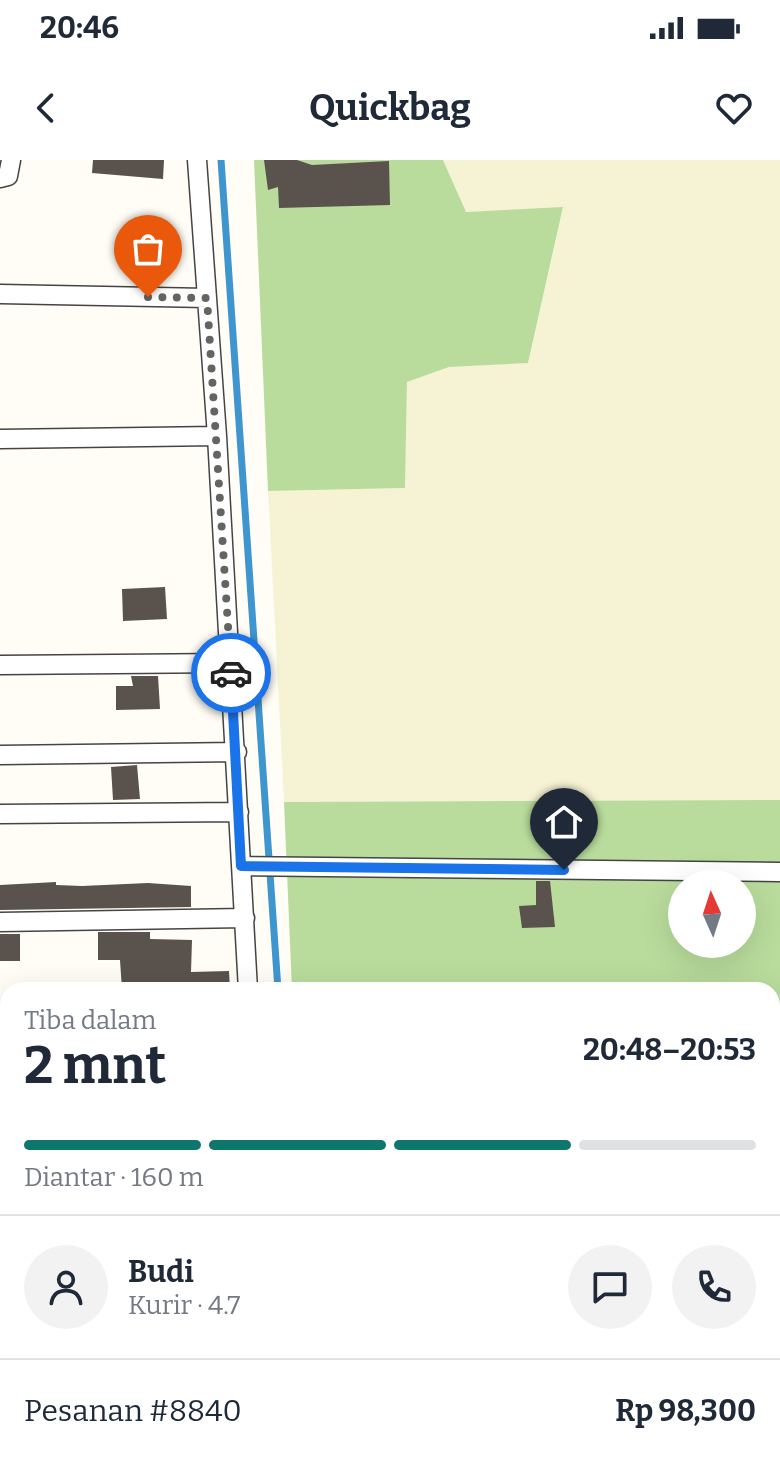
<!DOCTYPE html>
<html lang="id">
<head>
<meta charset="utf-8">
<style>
	:root { --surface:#fff; --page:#f2f2f3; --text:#1f2937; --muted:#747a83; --line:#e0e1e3; --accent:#0f766e }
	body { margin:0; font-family:Bitter,serif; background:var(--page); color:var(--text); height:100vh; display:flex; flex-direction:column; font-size:30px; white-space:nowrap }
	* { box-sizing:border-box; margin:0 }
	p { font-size:26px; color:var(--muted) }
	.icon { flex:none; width:44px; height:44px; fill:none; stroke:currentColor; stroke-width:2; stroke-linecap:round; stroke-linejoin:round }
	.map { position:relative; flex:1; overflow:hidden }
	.sheet { position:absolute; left:0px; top:822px; width:780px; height:496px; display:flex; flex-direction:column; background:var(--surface); border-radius:24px 24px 0 0; box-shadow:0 8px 32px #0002 }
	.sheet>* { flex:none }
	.needle { width:52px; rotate:357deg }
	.controls { position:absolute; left:668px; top:710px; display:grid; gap:16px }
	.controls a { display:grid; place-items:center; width:88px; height:88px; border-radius:50%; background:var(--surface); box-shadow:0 8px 32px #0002; font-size:40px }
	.pin { position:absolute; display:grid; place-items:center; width:68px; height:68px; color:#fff; margin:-82px -34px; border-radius:50% 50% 50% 0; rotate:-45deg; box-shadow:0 0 8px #0007 }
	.pin .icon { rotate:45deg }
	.courier { position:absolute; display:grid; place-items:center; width:80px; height:80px; margin:-40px; border:6px solid #1a73e8; border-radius:50%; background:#fff; color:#222; box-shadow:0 2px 10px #0007 }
	.summary em { font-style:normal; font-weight:700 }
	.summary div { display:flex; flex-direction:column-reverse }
	.summary { display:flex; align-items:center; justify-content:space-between; height:136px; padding:0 24px }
	h1 { font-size:52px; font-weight:700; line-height:60px }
	.bar { display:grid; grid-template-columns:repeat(4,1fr); gap:12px 8px; align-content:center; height:96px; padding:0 24px }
	.bar i { height:10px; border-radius:6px; background:var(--line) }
	.bar .current { background:var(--accent) }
	.bar p { grid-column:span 4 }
	.line { display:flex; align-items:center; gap:20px; padding:0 24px; border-top:2px solid var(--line) }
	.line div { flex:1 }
	.round { display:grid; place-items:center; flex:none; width:84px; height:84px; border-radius:42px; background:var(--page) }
	.status { display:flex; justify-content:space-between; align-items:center; height:56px; padding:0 40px; background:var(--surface); direction:ltr }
	.status svg { height:22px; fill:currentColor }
	header { display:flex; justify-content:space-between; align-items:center; height:104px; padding:0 24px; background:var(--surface); font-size:36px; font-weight:700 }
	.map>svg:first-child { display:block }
</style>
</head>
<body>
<div class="status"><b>20:46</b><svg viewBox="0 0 49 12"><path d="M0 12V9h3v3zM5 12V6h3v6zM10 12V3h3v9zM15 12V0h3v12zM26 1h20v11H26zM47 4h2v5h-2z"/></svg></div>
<header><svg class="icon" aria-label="back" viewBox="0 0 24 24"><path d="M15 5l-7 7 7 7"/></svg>Quickbag<svg class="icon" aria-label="heart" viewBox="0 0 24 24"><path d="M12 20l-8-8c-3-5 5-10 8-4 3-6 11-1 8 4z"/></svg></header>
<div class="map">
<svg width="780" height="1318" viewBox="0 0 780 1318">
	<rect width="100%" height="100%" fill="#fffdf5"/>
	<!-- farmland -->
	<path fill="#f6f3d4" d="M443 0H780V640L284 642 268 331 405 328 407 222 449 207 528 203 563 48 465 52Z
		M772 1160H780V1286H772Z"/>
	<!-- forest -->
	<path fill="#b9dc9c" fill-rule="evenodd" d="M254 0H443L466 52 563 47 528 203 449 207 407 222 405 328 268 331Z
		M780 640V1160H772V830H292L284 642ZM682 724H742V784H682Z
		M772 1286H780V1318H314L313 1310H772Z"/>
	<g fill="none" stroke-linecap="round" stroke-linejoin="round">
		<!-- stream -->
		<path stroke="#3f96cf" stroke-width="7" d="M221 0 278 830
			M296 1310V1318"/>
	</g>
	<!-- building -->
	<path fill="#5a524d" d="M93 0H164L163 19 92 13Z
		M264 0H297L312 5 389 1 390 45 279 48 278 27 268 30Z
		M165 427 167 459 123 461 122 429Z
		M131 516H158L160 549 116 550V526H133Z
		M137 605 140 639 113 640 111 607Z
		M536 721H550L555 767 522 768 519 746 536 745Z
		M56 722V725L82 726 148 723 191 726V747L0 750V725Z
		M98 772H150V779L192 780 191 812 229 811 230 830H122L120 800H98Z
		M0 774H20V801H0Z"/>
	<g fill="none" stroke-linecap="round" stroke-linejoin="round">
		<!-- minor casing -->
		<g stroke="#444" stroke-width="21">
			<path id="minor" d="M197 0 217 276 248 830
				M0 18 8 16 11 0
				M0 134 207 138
				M0 279 217 276
				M0 505 230 503
				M0 595 237 592
				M0 654 239 652
				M241 706 780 712
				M0 762 245 758
				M0 883H8
				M0 1020H8
				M276 1310V1318"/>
		</g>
		<!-- minor -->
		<use href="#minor" stroke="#fff" stroke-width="18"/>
	</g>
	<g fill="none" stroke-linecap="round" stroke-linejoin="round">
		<!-- done -->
		<path stroke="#646461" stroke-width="8" stroke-dasharray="0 14.4" d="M148 137 207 138 231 513"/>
		<!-- route -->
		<path stroke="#1a73e8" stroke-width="10" d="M231 513 241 706 564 710"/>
	</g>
</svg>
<div class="controls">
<a><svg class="needle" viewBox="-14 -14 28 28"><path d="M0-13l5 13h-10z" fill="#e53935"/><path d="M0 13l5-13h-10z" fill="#747a83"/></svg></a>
</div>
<div class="pin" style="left:148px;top:137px;background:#ea580c"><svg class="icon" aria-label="bag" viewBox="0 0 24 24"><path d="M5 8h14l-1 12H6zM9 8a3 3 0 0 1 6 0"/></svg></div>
<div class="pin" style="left:564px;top:710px;background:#1f2937"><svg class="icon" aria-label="home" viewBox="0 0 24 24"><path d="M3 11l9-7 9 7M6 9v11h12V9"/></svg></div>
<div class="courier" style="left:231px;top:513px"><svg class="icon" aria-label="car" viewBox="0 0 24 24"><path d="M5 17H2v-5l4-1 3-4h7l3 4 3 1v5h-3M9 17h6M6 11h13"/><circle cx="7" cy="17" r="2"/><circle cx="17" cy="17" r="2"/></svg></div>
<section class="sheet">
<div class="summary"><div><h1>2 mnt</h1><p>Tiba dalam</p></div><em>20:48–20:53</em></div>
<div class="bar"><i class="current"></i><i class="current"></i><i class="current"></i><i></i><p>Diantar · 160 m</p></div>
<div class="line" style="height:144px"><a class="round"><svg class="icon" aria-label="person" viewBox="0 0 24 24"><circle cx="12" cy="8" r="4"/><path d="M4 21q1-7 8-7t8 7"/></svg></a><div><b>Budi</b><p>Kurir · 4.7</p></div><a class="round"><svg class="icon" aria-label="chat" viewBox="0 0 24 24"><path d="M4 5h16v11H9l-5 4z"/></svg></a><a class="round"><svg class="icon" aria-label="phone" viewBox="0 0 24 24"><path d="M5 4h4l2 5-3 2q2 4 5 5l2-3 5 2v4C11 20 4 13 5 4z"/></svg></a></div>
<div class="line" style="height:104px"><div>Pesanan #8840</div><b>Rp 98,300</b></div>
</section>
</div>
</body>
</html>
